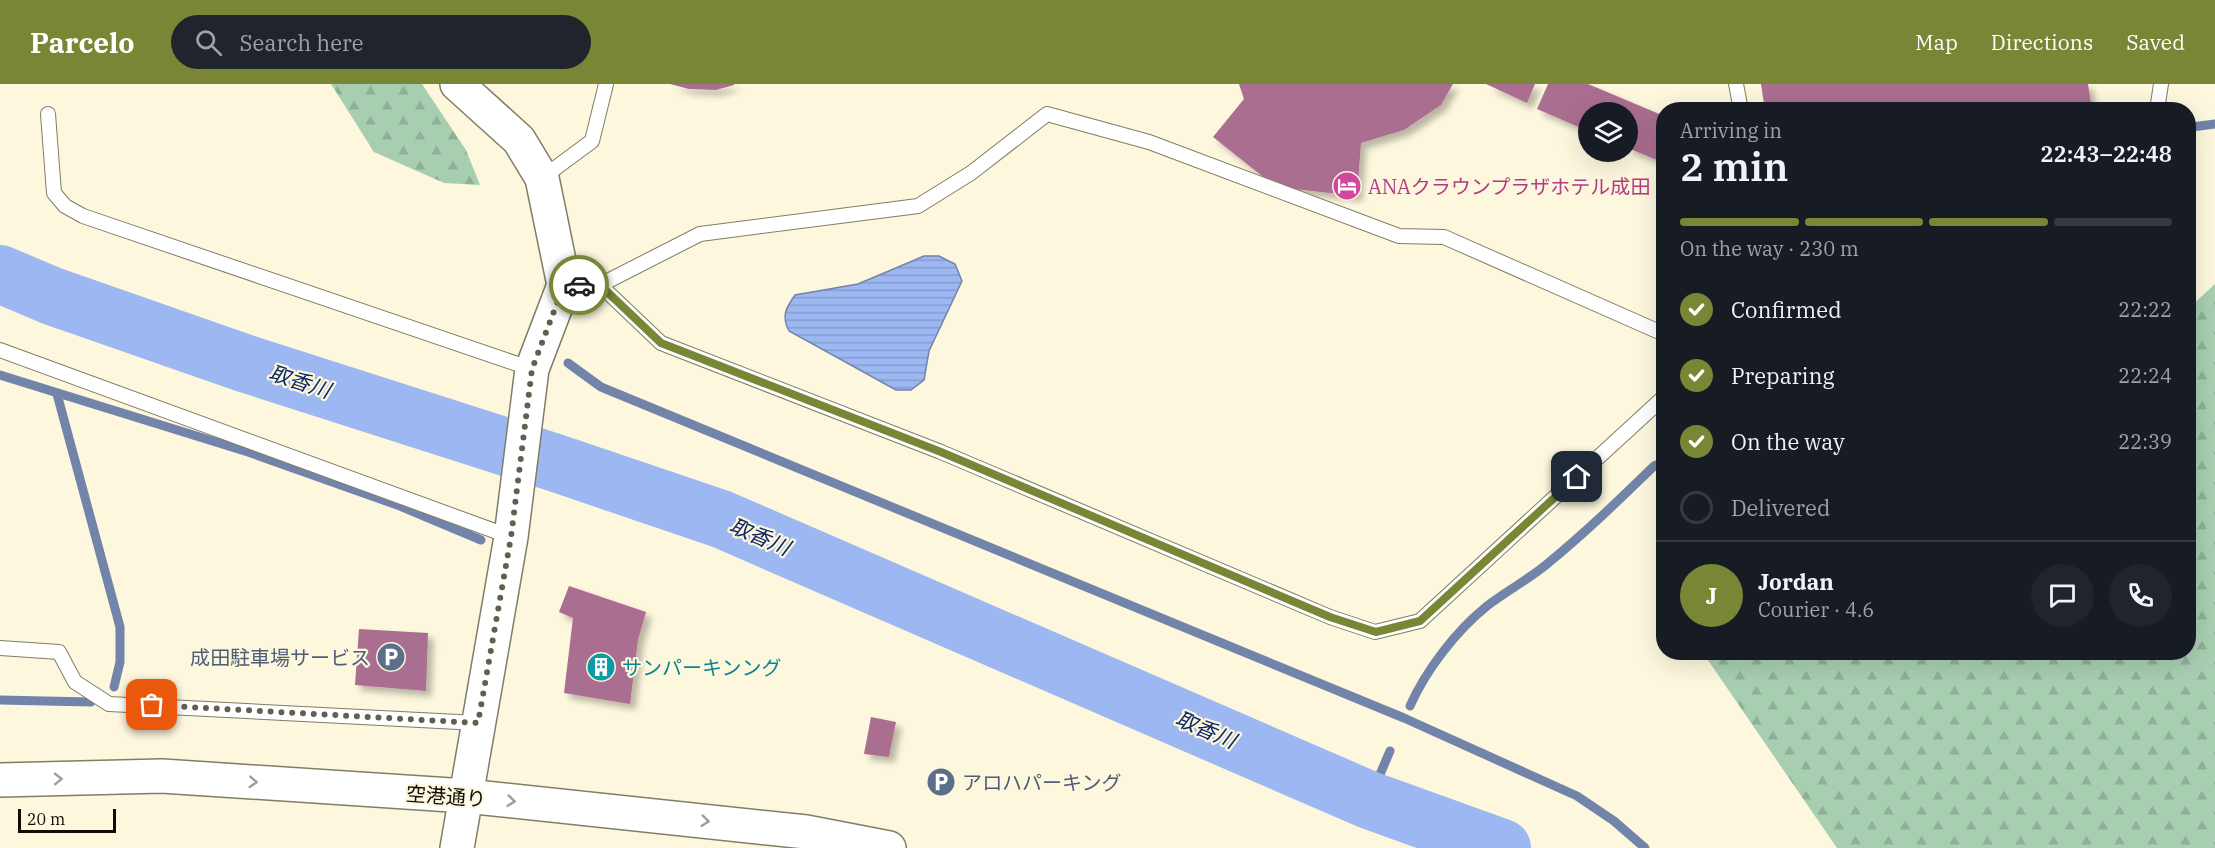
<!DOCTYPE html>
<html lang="en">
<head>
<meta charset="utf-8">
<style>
	:root { --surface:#171b24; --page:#20242c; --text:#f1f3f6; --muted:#9ea1a6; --line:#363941; --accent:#788635 }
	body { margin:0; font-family:"IBM Plex Serif","Noto Sans JP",serif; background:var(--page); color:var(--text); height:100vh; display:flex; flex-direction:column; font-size:22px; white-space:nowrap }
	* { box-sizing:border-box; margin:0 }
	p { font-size:20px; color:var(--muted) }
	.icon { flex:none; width:33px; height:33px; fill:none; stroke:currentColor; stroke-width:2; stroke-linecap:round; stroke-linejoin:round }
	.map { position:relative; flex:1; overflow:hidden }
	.drawer { position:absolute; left:1656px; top:18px; width:540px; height:558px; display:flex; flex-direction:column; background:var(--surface); border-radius:24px; box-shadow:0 6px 24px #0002 }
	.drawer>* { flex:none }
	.fabs { position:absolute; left:1578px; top:18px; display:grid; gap:12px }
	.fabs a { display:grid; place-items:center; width:60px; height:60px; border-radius:50%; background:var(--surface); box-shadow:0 6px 24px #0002; font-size:30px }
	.scale { position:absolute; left:18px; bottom:15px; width:98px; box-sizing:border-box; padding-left:6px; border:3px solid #0f0d05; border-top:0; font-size:16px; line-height:21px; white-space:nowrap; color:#0f0d05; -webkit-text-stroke:4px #fcf7dd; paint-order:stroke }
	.pin { position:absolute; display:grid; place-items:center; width:51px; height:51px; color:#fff; margin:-26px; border-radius:12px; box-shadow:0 3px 9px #0006 }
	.courier { position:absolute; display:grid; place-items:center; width:60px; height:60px; margin:-30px; border:4px solid #788635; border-radius:50%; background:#fff; color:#222; box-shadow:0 2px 8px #0007 }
	.head em { font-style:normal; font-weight:600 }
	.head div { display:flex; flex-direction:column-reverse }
	.head { display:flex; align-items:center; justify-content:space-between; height:102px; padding:0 24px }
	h1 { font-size:39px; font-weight:600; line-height:45px }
	.bar { display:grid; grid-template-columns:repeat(4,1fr); gap:9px 6px; align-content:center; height:72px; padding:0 24px }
	.bar i { height:8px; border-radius:4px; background:var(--line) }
	.bar .active { background:var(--accent) }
	.bar p { grid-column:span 4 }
	.line { display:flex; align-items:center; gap:15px; padding:0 24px; border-top:2px solid var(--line) }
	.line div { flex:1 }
	.round { display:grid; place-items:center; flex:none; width:63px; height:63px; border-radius:32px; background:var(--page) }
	ol { padding:0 24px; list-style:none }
	li { display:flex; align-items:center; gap:18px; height:66px }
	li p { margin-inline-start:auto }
	li .icon { padding:6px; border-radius:50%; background:var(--accent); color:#fff; stroke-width:4 }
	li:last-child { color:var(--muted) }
	li i { width:33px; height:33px; border:3px solid var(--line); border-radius:50% }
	header { display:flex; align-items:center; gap:36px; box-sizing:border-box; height:84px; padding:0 30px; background:var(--accent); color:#fff }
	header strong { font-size:28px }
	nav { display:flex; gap:33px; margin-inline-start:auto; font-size:21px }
	.search { width:420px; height:54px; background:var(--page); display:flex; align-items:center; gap:15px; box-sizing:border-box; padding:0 21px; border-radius:33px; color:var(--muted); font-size:22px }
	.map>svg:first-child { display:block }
</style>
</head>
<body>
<header>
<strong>Parcelo</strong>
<div class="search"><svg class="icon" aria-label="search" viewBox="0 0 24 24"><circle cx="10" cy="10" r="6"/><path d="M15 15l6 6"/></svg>Search here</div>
<nav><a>Map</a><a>Directions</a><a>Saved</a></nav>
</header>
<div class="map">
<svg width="2215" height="764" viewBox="0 0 2215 764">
	<defs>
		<pattern id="forest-firs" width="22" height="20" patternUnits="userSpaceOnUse" patternTransform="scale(1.5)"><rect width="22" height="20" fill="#a8ceb2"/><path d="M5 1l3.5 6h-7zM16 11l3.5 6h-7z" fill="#8fb098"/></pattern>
		<pattern id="water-rules" width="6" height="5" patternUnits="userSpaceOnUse" patternTransform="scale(1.5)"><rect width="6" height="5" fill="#9cb7f1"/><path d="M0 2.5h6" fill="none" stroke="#859ccd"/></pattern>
		<filter id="shadow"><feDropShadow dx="5.5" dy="5.5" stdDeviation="3" flood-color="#0004"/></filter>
	</defs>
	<rect width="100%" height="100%" fill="#fcf7dd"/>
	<!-- forest -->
	<path fill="url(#forest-firs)" d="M331 0H422L466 66 480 101 444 99 374 68Z
		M2215 200V764H1837L1703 569 2188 568 2189 224Z"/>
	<!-- water -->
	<path fill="url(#water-rules)" stroke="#7284aa" stroke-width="1.5" d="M924 172H939L955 180 962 197 929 267 924 296 911 306H896L789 247C781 232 786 224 795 211L858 200Z"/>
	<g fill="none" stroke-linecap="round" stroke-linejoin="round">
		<!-- stream -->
		<path stroke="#7284aa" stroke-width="9" d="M2188 65 2192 43 2215 40
			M568 279 601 303 1404 634 1577 712 1614 737 1645 764
			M0 291 248 368 400 422 481 456
			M57 310 120 543V578L114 603
			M0 616 91 618
			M1410 622C1426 586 1456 547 1487 522 1506 507 1528 496 1547 480 1585 449 1619 416 1654 382L1664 378
			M1369 716 1390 667"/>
		<!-- river -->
		<path stroke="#9cb7f1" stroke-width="58" d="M0 190 52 212 247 280 556 379 721 435 1369 716 1502 764"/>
	</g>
	<!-- building -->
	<path fill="#aa6e90" filter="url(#shadow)" d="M670 0H734V1L716 6 689 5Z
		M1239 0H1453L1441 21 1404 46 1361 59 1357 112 1276 103 1213 53 1244 15Z
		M1486 0H1535L1527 19Z
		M1548 0H1588L1664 32V79L1628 64V28H1588V47L1537 25Z
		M1761 0H2088L2092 26H1765Z
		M569 502 646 528 638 556 630 620 564 609 573 534 559 528Z
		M359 545 428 549 426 607 355 601Z
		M871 633 896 638 889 673 864 670Z"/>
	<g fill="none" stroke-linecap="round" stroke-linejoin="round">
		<!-- lane casing -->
		<g stroke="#817d66" stroke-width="16">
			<path id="lane" d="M1736 0 1741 26
				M2157 26 2161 0
				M48 30 54 109 65 122 83 132 532 285
				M542 94 592 57 606 0
				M564 201H600L700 150 918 122 971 89 1047 30 1149 58 1399 152 1444 153 1664 250
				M600 201 661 259 941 368 1330 533 1375 548 1420 537 1664 313
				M0 266 511 453
				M0 564 59 568 75 598 109 620 478 639"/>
		</g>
		<!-- secondary casing -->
		<g stroke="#817d66" stroke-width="36">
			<path id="secondary" d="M457 0 519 56 542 94 564 201 532 285 511 453 457 764"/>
		</g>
		<!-- highway casing -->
		<g stroke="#817d66" stroke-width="36">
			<path id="highway" d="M0 696 162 692 466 712 806 748 889 764"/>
		</g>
		<!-- lane -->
		<use href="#lane" stroke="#fff" stroke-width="14"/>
		<!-- secondary -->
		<use href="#secondary" stroke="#fff" stroke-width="33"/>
		<!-- highway -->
		<use href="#highway" stroke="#fff" stroke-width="33"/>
	</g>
	<!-- one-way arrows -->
	<defs><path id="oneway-chevron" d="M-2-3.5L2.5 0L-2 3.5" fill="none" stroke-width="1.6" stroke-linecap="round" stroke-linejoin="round" transform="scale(1.5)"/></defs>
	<g stroke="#9f9e9b">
		<use href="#oneway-chevron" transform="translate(58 695) rotate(-1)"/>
		<use href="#oneway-chevron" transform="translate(253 698) rotate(4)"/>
		<use href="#oneway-chevron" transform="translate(511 717) rotate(6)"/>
		<use href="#oneway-chevron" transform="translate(705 737) rotate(6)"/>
	</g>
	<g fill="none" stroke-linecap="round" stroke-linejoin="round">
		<!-- done -->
		<path stroke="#625f51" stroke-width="6" stroke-dasharray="0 10.8" d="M152 621 478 639 511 453 532 285 564 201H579"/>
		<!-- route -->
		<path stroke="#788635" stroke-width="8" d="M579 201H600L661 259 941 368 1330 533 1376 548 1420 537 1577 393"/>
	</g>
	<!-- icons -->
	<defs>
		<g id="hotel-disc" transform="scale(1.5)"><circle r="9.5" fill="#d1479c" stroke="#fcf7dd"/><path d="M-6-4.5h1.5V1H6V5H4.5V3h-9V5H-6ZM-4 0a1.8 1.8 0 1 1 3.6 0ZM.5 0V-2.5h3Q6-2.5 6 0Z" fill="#fff"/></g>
		<g id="parking-disc" transform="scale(1.5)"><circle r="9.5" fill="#5c6f8a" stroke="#fcf7dd"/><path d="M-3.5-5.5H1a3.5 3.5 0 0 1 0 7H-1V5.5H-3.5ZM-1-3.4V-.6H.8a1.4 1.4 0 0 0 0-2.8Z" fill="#fff"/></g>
		<g id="building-disc" transform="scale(1.5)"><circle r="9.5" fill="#0f9aa8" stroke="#fcf7dd"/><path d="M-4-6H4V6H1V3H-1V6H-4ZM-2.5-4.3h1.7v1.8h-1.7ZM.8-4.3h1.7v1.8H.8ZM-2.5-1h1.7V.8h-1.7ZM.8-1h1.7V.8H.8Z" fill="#fff"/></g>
	</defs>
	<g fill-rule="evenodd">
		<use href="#hotel-disc" x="1347" y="102"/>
		<use href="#parking-disc" x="391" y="573"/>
		<use href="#building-disc" x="601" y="583"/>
		<use href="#parking-disc" x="941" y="698"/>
	</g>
	<g text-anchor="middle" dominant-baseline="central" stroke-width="4.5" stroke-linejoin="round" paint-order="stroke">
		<!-- hotel labels -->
		<g font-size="20" fill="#b23c85" stroke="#fcf7dd" text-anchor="start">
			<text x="1368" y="102">ANAクラウンプラザホテル成田</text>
		</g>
		<!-- service labels -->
		<g font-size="20" fill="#4e5e75" stroke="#fcf7dd" text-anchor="end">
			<text x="370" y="573">成田駐車場サービス</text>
			<text x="962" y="698" text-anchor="start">アロハパーキング</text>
		</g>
		<!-- culture labels -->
		<g font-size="20" fill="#0d838f" stroke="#fcf7dd" text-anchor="start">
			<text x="622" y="583">サンパーキンング</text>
		</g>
		<!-- street labels -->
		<g font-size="20" fill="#0f0d05" stroke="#fcf7dd">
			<text transform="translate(446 712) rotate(4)">空港通り</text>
		</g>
		<!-- water labels -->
		<g font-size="21" font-style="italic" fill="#0f2768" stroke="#fcf7dd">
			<text transform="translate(300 297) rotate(18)">取香川</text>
			<text transform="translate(760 452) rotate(23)">取香川</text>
			<text transform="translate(1206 645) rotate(23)">取香川</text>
		</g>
	</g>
</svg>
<div class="fabs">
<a><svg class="icon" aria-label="layers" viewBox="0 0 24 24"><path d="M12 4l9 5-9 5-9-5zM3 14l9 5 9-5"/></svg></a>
</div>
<div class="scale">20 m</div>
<div class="pin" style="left:152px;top:621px;background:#ea580c"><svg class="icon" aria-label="bag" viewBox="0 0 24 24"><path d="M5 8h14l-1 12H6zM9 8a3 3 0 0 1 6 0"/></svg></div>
<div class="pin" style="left:1577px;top:393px;background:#1f2937"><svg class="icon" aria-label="home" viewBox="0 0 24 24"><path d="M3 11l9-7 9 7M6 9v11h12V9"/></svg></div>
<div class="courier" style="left:579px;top:201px"><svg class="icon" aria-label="car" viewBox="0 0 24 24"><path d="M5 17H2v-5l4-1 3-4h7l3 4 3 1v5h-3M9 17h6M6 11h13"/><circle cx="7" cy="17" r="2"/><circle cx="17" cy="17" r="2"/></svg></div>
<section class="drawer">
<div class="head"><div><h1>2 min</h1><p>Arriving in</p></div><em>22:43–22:48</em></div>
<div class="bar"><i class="active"></i><i class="active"></i><i class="active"></i><i></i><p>On the way · 230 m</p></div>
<ol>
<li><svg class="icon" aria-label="check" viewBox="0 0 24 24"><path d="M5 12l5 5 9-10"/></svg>Confirmed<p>22:22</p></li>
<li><svg class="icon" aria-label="check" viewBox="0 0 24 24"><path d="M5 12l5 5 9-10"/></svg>Preparing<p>22:24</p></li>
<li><svg class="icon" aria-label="check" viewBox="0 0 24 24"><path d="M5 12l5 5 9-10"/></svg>On the way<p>22:39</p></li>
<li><i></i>Delivered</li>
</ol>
<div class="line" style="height:108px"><b class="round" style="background:var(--accent);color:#fff">J</b><div><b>Jordan</b><p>Courier · 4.6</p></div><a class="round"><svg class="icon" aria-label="chat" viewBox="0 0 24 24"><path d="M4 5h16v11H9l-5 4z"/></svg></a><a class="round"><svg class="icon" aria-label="phone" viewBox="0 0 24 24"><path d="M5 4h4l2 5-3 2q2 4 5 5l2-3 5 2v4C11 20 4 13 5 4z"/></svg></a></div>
</section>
</div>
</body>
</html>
